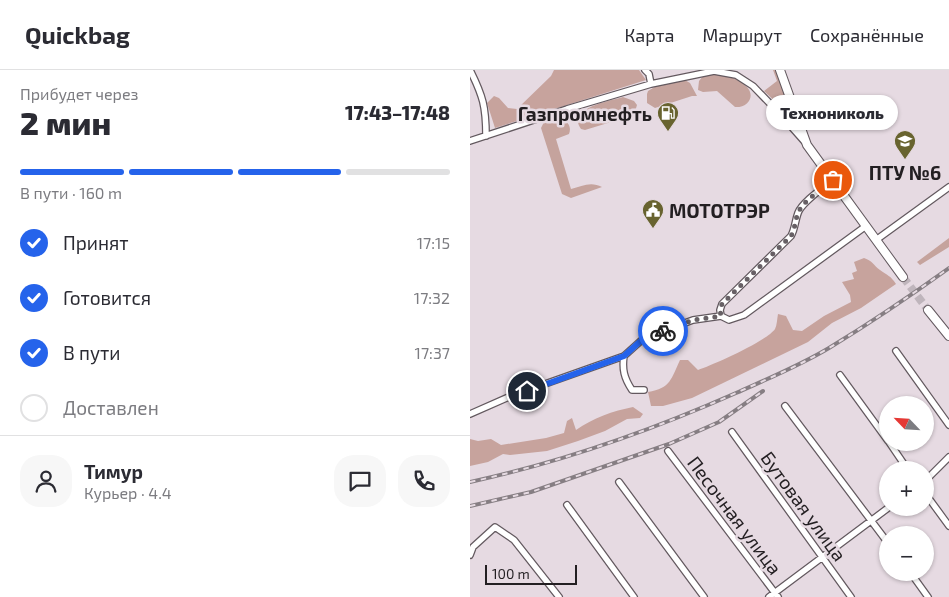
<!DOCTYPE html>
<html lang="ru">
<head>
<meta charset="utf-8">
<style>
	:root { --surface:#fff; --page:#f7f7f7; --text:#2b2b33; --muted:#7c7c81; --line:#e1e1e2; --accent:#2563eb }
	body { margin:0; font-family:"Exo 2",sans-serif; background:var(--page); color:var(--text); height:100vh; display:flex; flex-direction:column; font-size:19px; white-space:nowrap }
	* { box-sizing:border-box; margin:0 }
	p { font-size:16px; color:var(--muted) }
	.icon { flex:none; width:28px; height:28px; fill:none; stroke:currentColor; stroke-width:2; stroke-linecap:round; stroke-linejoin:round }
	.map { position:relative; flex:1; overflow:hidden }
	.sheet { display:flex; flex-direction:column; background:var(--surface); width:470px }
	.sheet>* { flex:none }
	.needle { width:32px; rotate:295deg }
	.tools { position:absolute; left:409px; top:326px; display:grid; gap:10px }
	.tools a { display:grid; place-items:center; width:55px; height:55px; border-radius:50%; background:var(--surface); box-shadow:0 1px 4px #0004; font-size:25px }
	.scale { position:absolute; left:15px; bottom:12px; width:92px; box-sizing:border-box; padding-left:5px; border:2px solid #231f22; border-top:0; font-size:14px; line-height:18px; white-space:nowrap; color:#231f22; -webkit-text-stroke:4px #e6dae2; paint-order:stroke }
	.pin { position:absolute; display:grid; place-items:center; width:42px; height:42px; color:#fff; margin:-21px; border:2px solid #fff; border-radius:50%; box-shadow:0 1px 5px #0007 }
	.courier { position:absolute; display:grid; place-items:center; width:50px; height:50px; margin:-25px; border:4px solid #2563eb; border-radius:50%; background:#fff; color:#222; box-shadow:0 1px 6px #0007 }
	.bubble { position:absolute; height:35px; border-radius:18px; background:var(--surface); box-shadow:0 1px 4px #0004; font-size:16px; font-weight:800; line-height:35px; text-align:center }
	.summary em { font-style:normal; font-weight:800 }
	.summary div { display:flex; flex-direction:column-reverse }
	.summary { display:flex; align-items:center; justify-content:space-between; height:85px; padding:0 20px }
	h1 { font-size:32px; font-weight:800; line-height:38px }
	.bar { display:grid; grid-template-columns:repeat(4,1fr); gap:8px 5px; align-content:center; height:60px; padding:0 20px }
	.bar i { height:6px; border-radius:4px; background:var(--line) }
	.bar .selected { background:var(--accent) }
	.bar p { grid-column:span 4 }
	.line { display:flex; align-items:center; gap:12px; padding:0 20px; border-top:1px solid var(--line) }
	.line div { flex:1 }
	.round { display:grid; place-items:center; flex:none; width:52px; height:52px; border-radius:20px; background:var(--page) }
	ol { padding:0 20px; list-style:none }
	li { display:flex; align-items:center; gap:15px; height:55px }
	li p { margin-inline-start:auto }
	li .icon { padding:5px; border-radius:50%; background:var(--accent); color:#fff; stroke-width:4 }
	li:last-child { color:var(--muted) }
	li i { width:28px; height:28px; border:2px solid var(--line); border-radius:50% }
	header { display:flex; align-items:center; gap:30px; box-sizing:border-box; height:70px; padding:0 25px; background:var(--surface); border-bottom:1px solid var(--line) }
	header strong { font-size:24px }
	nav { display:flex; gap:28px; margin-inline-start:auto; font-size:18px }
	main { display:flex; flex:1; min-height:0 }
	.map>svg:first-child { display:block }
</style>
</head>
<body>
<header>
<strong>Quickbag</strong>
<nav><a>Карта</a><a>Маршрут</a><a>Сохранённые</a></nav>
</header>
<main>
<section class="sheet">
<div class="summary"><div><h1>2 мин</h1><p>Прибудет через</p></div><em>17:43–17:48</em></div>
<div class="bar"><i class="selected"></i><i class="selected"></i><i class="selected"></i><i></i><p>В пути · 160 m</p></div>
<ol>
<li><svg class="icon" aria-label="check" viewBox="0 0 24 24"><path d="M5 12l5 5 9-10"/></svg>Принят<p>17:15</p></li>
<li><svg class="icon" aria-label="check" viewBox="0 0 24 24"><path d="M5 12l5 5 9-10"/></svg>Готовится<p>17:32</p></li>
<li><svg class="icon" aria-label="check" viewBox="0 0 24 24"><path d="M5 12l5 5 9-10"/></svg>В пути<p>17:37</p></li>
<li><i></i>Доставлен</li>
</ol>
<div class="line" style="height:90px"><a class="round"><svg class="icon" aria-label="person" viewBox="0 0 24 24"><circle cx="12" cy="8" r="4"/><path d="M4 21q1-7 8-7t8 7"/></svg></a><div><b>Тимур</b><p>Курьер · 4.4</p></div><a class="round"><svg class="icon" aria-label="chat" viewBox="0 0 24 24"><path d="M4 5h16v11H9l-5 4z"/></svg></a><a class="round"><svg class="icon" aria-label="phone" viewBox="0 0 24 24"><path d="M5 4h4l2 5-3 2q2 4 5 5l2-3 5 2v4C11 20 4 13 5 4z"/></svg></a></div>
</section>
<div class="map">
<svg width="479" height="527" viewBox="0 0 479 527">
	<rect width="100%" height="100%" fill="#e6dae2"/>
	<!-- green -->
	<path fill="#c5a39d" d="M303 0H307L323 48 294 21 307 11Z
		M245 4C257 5 268 8 277 17 286 27 277 38 265 37L247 21 233 22 228 20 229 11 233 6Z
		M213 9 220 13 227 26H222L185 38 177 33V24L178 21 188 15Z
		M153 27 164 31 167 35 164 45 115 60 111 59C96 38 140 31 153 27Z
		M78 48C88 48 104 50 99 64L86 69 101 119C112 116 121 111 132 117L101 128 92 124 71 58 74 52Z
		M479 168V177L450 195 447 192Z"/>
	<!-- forest -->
	<path fill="#c7a39d" d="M84 0H169L176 10 25 58 17 33 24 26 29 28 38 38 47 39 81 6Z
		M394 188C403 191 403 195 410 200 417 205 421 206 426 214L391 238 362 253 338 272 222 328 193 336H181L178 322C201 318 201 309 210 290H218L228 300C243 295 297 271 305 259 307 255 307 249 308 244L316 246 323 260 332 261 354 246 381 232 380 225 372 212 384 209 382 203 387 201 384 192Z
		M163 337 173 344 170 348 157 349 135 361 108 371 77 381 40 385 33 384 18 392 0 396V369L8 371 21 369 31 375 76 368 94 363 97 351 102 348 106 360C123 348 143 341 163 337Z"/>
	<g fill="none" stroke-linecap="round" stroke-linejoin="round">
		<!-- major-tunnel -->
		<path stroke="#bfb5bc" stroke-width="8" stroke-dasharray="8 4" stroke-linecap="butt" d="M433 207 458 240"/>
		<!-- minor casing -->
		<g stroke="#63595f" stroke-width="8">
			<path id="minor" d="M0 0C13 26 16 37 16 66
				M175 0 179 4 181 14
				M0 71 97 39 181 14 244 1 266 5 283 16 311 45 334 71
				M406 170 479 117
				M251 246 250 240 252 234 321 166C325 159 325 151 328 143 332 132 353 118 363 110
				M426 281 479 355
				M154 286C152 299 154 308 162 320H174
				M370 305 418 371
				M315 336 418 473
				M0 344 41 326 154 286 174 268 223 250 251 246 259 250 274 245 396 156
				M262 362 381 527
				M419 372 438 400
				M198 381 308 527
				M455 411 479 387
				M149 412 234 527
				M455 423 479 456
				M97 435 164 527
				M0 485 3 477 25 457 44 470 89 527
				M440 502 458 527
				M299 527 418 438"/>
		</g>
		<!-- major casing -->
		<g stroke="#63595f" stroke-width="10">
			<path id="major" d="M310 0 337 75 433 207
				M458 240 479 266"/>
		</g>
		<!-- minor -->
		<use href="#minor" stroke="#fff" stroke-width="5.5"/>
		<!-- major -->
		<use href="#major" stroke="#fff" stroke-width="8"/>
		<!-- rail casing -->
		<g stroke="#867e83" stroke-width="4">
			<path id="rail" d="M0 412C92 392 180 361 266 323 297 309 329 296 359 278 400 253 440 226 479 198
				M0 436 61 422 199 374 249 352 293 321"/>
		</g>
		<!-- rail -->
		<use href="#rail" stroke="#e6dae2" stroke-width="2" stroke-dasharray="5.5" stroke-linecap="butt"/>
	</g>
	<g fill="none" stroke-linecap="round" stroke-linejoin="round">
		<!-- done -->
		<path stroke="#676065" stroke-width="5" stroke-dasharray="0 9" d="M193 261 223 250 251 246 250 240 252 234 321 166C325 159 325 151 328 143 332 132 353 118 363 110"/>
		<!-- route -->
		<path stroke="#2563eb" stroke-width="6" d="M57 321 154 286 174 268 193 261"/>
	</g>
	<!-- icons -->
	<defs>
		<g id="fuel-pin" transform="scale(1.125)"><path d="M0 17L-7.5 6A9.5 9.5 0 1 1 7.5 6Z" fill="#68632f" stroke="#e6dae2"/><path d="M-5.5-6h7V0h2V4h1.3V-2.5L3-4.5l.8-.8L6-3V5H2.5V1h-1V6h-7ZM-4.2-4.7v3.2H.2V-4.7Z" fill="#fff"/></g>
		<g id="university-pin" transform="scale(1.125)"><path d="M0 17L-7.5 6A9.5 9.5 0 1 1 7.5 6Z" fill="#68632f" stroke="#e6dae2"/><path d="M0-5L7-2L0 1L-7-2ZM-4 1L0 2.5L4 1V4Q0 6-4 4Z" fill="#fff"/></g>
		<g id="civic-pin" transform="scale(1.125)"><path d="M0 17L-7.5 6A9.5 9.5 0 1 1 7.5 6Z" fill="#68632f" stroke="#e6dae2"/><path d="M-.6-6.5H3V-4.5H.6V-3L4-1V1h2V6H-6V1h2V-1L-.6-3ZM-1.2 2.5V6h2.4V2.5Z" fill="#fff"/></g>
	</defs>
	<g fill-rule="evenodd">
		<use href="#fuel-pin" x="198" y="43"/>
		<use href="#university-pin" x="435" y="71"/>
		<use href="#civic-pin" x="183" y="140"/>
	</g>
	<g text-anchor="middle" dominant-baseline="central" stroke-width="5" stroke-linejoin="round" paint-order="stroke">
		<!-- poi labels -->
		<g font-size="19" font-weight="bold" fill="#231f22" stroke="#e6dae2" text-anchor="end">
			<text x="182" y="43">Газпромнефть</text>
			<text x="435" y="102" text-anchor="middle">ПТУ №6</text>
			<text x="199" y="140" text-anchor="start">МОТОТРЭР</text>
		</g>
		<!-- street labels -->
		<g font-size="19" fill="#231f22" stroke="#e6dae2">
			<text transform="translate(334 436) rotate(54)">Бутовая улица</text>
			<text transform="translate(265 445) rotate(53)">Песочная улица</text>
		</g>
	</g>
</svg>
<div class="tools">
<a><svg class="needle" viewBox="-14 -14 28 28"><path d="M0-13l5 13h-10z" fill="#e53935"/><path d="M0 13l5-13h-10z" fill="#7c7c81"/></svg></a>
<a>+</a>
<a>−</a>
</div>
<div class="scale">100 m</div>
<div class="pin" style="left:363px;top:110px;background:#ea580c"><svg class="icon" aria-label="bag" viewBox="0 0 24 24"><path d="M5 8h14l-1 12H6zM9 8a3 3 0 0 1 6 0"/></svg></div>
<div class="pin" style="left:57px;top:321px;background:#1f2937"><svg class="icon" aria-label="home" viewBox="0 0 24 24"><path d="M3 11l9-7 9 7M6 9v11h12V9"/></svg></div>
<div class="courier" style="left:193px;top:261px"><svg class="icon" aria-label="bike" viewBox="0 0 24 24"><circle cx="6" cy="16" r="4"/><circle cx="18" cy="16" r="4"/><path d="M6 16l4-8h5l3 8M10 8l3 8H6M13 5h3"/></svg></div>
<div class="bubble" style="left:296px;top:25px;width:132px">Технониколь</div>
</div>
</main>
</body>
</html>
